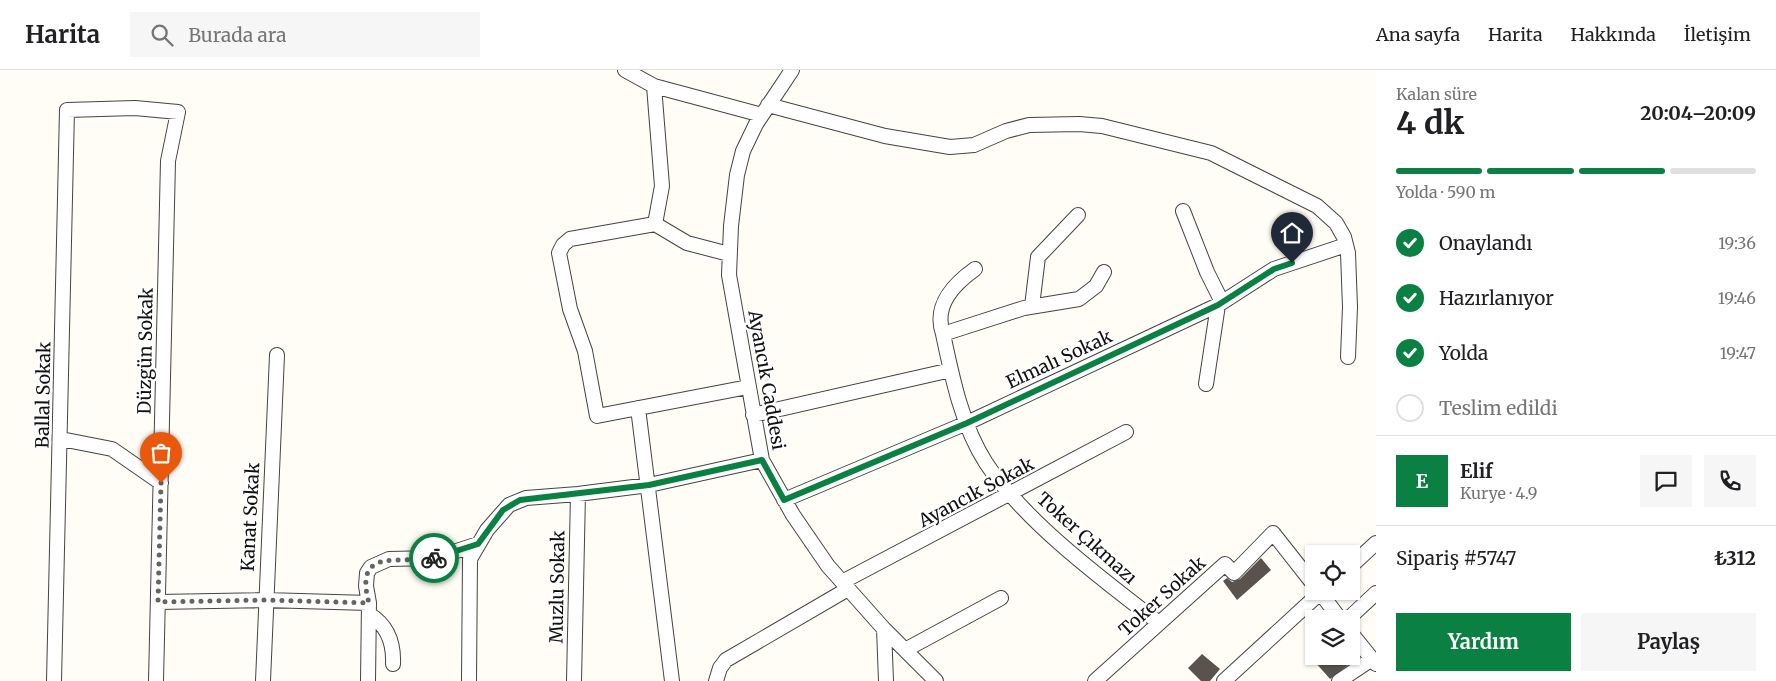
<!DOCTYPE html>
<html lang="tr">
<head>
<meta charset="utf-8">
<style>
	:root { --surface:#fff; --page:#f6f6f6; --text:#202124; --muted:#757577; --line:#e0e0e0; --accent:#0b8043 }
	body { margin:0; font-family:Merriweather,serif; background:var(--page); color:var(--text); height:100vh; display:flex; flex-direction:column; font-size:19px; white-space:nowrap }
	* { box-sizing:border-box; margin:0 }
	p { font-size:16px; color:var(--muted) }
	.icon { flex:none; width:28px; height:28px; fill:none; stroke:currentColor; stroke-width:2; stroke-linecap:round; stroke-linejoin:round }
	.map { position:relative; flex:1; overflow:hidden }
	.drawer { display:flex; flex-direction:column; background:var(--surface); width:400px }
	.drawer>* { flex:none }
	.tools { position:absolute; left:1305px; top:475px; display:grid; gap:10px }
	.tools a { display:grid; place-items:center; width:55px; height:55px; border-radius:0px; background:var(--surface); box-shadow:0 1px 4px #0004; font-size:25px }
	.pin { position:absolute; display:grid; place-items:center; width:42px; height:42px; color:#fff; margin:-51px -21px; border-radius:50% 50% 50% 0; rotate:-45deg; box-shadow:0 0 5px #0007 }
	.pin .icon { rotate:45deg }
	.courier { position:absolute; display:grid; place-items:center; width:50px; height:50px; margin:-25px; border:4px solid #0b8043; border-radius:50%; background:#fff; color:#222; box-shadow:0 1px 6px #0007 }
	.overview em { font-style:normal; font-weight:700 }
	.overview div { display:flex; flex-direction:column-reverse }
	.overview { display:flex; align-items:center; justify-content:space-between; height:85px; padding:0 20px }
	h1 { font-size:32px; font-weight:700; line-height:38px }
	.bar { display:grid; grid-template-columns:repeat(4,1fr); gap:8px 5px; align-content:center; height:60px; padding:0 20px }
	.bar i { height:6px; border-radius:4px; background:var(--line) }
	.bar .on { background:var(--accent) }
	.bar p { grid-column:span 4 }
	.line { display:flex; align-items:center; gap:12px; padding:0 20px; border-top:1px solid var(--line) }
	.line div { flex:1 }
	.round { display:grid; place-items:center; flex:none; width:52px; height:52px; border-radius:0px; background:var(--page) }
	ol { padding:0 20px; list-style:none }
	li { display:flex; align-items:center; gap:15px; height:55px }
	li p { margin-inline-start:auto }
	li .icon { padding:5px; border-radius:50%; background:var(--accent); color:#fff; stroke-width:4 }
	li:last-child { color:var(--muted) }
	li i { width:28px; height:28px; border:2px solid var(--line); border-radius:50% }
	.primary-button { display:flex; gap:10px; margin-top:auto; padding:10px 20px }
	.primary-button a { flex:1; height:58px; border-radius:0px; background:var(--accent); color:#fff; font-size:20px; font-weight:700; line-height:58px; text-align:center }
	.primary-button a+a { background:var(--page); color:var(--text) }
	header { display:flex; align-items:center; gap:30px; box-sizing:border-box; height:70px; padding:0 25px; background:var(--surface); border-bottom:1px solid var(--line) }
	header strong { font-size:24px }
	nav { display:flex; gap:28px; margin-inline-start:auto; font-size:18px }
	.search { width:350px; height:45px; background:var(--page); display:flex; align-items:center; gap:12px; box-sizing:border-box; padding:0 18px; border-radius:0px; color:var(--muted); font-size:19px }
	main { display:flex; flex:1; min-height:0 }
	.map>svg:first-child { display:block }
</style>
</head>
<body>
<header>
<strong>Harita</strong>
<div class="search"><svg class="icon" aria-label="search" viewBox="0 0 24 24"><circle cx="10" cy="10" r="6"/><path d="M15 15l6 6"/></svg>Burada ara</div>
<nav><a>Ana sayfa</a><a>Harita</a><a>Hakkında</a><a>İletişim</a></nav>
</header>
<main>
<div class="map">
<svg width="1376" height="611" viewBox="0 0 1376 611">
	<rect width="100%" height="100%" fill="#fffdf5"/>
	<!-- building -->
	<path fill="#5a524d" d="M1261 488 1271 500 1237 530 1223 511 1227 508 1232 512 1240 509Z
		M1202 584 1220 599 1210 611H1201L1188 598Z
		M1323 586H1349L1353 591 1330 609 1315 592Z"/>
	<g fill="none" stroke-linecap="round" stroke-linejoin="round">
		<!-- minor casing -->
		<g stroke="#444" stroke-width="16">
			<path id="minor" d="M625 0 654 16 762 45
				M792 0 756 54 743 81 737 105 731 156 729 205 762 390 793 445 828 496 884 559 936 611
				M654 16 662 116 655 154 570 169 563 175 559 183 570 239 585 281 597 346 748 317
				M768 35 885 66 950 77 974 75 1006 61 1029 55 1079 54 1102 56 1211 83 1317 136 1336 153 1344 167 1348 183 1350 237 1348 287
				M1183 141 1207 202 1222 232
				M655 154 687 173 729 184
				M1104 202 1096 216 1079 229 1024 238 943 264C952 307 962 356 986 393 1025 452 1103 510 1159 553
				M1032 236 1038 187 1078 145
				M943 264C933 235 954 214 975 199
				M1206 314 1218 235
				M638 338 672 611
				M753 345 951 300
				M61 369 112 379 161 413
				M784 430 967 353 1218 235 1274 199 1346 175
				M1351 496 1376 473
				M842 512 1126 362
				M1319 521 1340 549
				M158 532 265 530 369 533
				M369 544C387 555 394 573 393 594
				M1348 549 1376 523
				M884 559 886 611
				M1351 563 1376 594
				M905 580 1001 528
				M54 611 67 40 135 38 178 42 168 91 156 611
				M263 611 277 285
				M368 611 369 533 366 516 367 503 371 497 389 489 435 488 478 474
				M469 611 470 489 487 460 509 435 526 428 578 424 649 415 762 390
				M574 611 578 424
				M716 611 720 598 726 590 848 519
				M1095 611 1225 494 1234 503 1273 463 1314 515
				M1224 611 1322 521
				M1339 611 1372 589"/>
		</g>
		<!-- minor -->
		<use href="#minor" stroke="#fff" stroke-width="14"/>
	</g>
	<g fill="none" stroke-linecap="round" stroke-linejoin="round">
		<!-- done -->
		<path stroke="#646461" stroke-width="5" stroke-dasharray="0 9" d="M161 413 158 532 265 530 369 533C353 475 401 495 434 488"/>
		<!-- route -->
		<path stroke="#0b8043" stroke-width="6" d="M434 488 478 474 503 440 520 430 649 415 762 390 784 430 967 353 1218 235 1274 199 1292 193"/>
	</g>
	<g text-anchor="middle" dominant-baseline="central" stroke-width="5" stroke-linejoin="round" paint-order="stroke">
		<!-- street labels -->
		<g font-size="18" fill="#111" stroke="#fff">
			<text transform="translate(145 281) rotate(-89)">Düzgün Sokak</text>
			<text transform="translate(1059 289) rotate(-25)">Elmalı Sokak</text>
			<text transform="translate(767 310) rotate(80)">Ayancık Caddesi</text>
			<text transform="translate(43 325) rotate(-89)">Ballal Sokak</text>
			<text transform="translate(976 422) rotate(-28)">Ayancık Sokak</text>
			<text transform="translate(250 447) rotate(-87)">Kanat Sokak</text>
			<text transform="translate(1087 468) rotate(42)">Toker Çıkmazı</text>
			<text transform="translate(557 517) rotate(-89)">Muzlu Sokak</text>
			<text transform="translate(1162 526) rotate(-42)">Toker Sokak</text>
		</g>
	</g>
</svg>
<div class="tools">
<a><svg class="icon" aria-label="locate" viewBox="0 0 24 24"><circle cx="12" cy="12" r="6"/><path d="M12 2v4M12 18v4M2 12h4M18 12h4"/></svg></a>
<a><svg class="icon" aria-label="layers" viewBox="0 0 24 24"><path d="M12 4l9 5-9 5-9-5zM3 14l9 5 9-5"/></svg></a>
</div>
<div class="pin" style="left:161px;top:413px;background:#ea580c"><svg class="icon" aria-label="bag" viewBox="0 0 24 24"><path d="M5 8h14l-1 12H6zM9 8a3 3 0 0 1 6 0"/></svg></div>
<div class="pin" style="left:1292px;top:193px;background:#1f2937"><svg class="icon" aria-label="home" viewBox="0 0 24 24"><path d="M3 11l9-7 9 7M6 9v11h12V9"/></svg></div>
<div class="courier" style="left:434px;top:488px"><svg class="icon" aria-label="bike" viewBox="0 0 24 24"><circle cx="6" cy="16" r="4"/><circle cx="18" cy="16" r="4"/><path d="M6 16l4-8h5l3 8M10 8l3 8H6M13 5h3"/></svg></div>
</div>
<section class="drawer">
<div class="overview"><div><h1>4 dk</h1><p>Kalan süre</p></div><em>20:04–20:09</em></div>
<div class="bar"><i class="on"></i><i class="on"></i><i class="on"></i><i></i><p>Yolda · 590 m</p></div>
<ol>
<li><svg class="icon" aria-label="check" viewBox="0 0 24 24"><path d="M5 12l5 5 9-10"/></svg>Onaylandı<p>19:36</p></li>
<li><svg class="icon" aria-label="check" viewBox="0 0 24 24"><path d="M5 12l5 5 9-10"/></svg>Hazırlanıyor<p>19:46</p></li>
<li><svg class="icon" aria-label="check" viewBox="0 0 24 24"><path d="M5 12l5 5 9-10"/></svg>Yolda<p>19:47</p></li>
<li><i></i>Teslim edildi</li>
</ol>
<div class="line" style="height:90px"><b class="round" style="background:var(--accent);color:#fff">E</b><div><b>Elif</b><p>Kurye · 4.9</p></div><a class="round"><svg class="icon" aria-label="chat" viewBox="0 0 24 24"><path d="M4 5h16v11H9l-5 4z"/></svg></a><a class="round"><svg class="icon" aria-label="phone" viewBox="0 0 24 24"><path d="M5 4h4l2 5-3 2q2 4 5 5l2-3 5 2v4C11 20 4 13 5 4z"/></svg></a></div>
<div class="line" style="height:65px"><div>Sipariş #5747</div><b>₺312</b></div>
<div class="primary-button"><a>Yardım</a><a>Paylaş</a></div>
</section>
</main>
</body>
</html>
